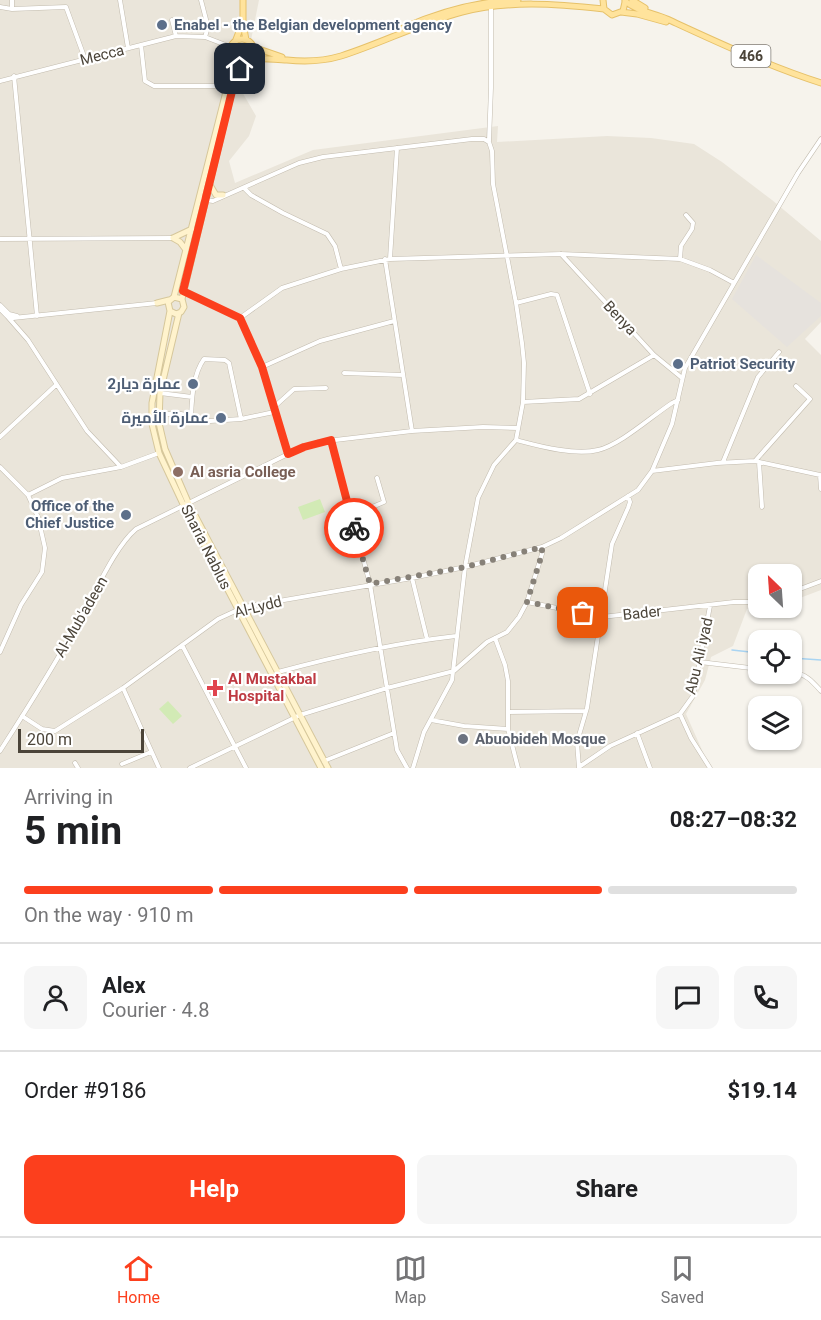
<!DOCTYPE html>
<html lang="en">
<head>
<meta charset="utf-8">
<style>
	:root { --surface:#fff; --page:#f6f6f6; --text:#202124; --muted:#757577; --line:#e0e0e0; --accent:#fc3f1d }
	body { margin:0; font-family:Roboto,Cairo,sans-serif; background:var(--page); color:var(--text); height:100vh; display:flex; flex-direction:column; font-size:22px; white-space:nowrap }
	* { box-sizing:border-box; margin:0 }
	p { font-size:20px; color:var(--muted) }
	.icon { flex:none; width:33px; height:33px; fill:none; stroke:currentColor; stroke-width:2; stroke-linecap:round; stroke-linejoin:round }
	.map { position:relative; height:768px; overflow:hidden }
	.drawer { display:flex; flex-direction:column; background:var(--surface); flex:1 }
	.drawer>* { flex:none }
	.needle { width:39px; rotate:335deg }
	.tools { position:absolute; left:748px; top:564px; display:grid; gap:12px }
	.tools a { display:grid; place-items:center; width:54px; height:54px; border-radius:12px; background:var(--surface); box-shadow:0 2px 4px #0004; font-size:30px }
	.scale { position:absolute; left:18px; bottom:15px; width:126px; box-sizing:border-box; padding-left:6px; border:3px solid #4b4439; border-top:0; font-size:16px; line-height:21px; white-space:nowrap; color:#4b4439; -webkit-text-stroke:4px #fff; paint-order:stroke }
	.pin { position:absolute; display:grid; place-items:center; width:51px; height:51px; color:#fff; margin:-26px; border-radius:12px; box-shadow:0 3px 9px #0006 }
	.courier { position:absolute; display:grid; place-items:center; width:60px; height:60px; margin:-30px; border:4px solid #fc3f1d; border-radius:50%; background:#fff; color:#222; box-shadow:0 2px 8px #0007 }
	.overview em { font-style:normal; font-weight:700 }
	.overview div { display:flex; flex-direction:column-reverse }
	.overview { display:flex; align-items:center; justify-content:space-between; height:102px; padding:0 24px }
	h1 { font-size:39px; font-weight:700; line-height:45px }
	.bar { display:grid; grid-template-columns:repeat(4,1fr); gap:9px 6px; align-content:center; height:72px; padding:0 24px }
	.bar i { height:8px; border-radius:4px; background:var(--line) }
	.bar .active { background:var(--accent) }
	.bar p { grid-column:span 4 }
	.line { display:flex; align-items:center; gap:15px; padding:0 24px; border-top:2px solid var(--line) }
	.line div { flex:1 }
	.round { display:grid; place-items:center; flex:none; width:63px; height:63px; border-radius:12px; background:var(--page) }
	.button { display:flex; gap:12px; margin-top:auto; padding:12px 24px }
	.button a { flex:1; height:69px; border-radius:12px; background:var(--accent); color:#fff; font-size:24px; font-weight:700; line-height:69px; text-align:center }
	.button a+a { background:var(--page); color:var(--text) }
	.dock { display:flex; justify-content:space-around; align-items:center; height:84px; border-top:2px solid var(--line); background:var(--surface); font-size:16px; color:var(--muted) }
	.dock a { display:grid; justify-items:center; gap:3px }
	.dock .active { color:var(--accent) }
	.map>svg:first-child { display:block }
</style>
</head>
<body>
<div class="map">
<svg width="821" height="768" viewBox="0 0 821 768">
	<rect width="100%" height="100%" fill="#f6f3ec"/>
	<!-- residential -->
	<path fill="#eae5da" d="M0 0H259L241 90 256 116 249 136 229 161 235 183 313 150 498 126 497 142 607 136 651 138 694 144 722 162 772 200 821 241V322L805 339 821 355V590L792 601V574H759V607L747 609 733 646 711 657 705 680 686 714 710 768H0Z"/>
	<!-- industrial -->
	<path fill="#e6e2dd" d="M756 255 821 303V316L787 347 732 299Z"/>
	<!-- green -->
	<path fill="#d2eab5" d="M320 499 325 512 303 520 298 507Z
		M168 701 182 716 173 724 159 709Z"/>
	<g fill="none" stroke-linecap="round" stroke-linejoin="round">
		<!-- stream -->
		<path stroke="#a9d4f2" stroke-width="1.5" d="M732 650 759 653
			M792 658 821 660"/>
		<!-- minor casing -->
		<g stroke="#c2bbae" stroke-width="5">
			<path id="minor" d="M120 0 128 48
				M201 0 208 27 205 37
				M0 7 12 9 66 7 85 59
				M12 9V0
				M172 20 176 36
				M141 45 145 81 154 86H227
				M14 76 37 316
				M0 81 176 36 205 37 231 47
				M489 141 491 88V5
				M244 188 251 195 283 213 327 234 335 246 341 269
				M200 199 213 201 299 163 323 157 472 139H484L489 142 492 151 493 184 516 303 522 343 524 363 523 402 516 440 494 465 478 498 465 567 452 680 424 732 413 768
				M0 239 173 238
				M561 254 654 355 682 378
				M385 259 412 431
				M390 259 397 148
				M680 259 681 246 692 229 693 223 686 215
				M184 292 240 318 262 367 288 454
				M516 303 551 294 557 295 590 394
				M0 305 9 314 17 316
				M0 309 7 316 13 318 157 303
				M7 316 28 340 87 431 121 467
				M240 318 282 288 341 269 390 259 561 254 680 259 710 270 734 283
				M262 367 320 341 394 321
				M344 373 403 375
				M160 393 192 397
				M523 402 579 399 654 355
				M273 408 294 389 326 388
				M159 414H181L191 416 195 422 241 419
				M191 416C192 398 193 374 204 359L225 360 229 363 241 419 274 412
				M0 437 56 385
				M331 440 370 584 397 750 407 768
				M516 440C539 446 575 456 598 450 620 445 652 416 672 403L678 400
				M755 461 810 399 796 386
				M723 462 758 377 779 352
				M759 462 762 507
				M0 467 28 495 38 517 45 548 42 572 21 605 0 652
				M652 471 717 463 755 461 820 475 821 489
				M28 495 62 478 121 467 159 453
				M351 516 384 502 377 478
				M412 578 427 639
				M792 592 821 581
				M527 602 602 617 734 602H759
				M710 606 693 696 680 714 691 738 710 768
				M495 638 505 665 508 681V729L518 768
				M182 645 246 768
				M700 662 759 669
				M278 672C337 656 395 643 456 636
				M792 672C806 674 812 681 821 691
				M508 712 586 711
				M22 716 42 729 55 731 123 688
				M431 720 464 726 508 729
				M637 733 650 768
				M0 751C29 706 57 661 83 614 97 589 115 547 136 529L288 454 318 442 412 431 483 427 518 428
				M324 761 394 733
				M75 763 78 768
				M122 764 151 752
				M579 767 610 746 680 714
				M159 768 123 688 218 619 244 607 412 578 465 567 542 547 561 538 638 490 652 471 672 424 685 368 798 173 821 139
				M190 768 300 715 387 688 454 671 487 642 507 632 519 617 527 602 542 554V547
				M579 768 577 742 587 708 612 544 628 508 630 502 628 496"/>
		</g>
		<!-- secondary casing -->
		<g stroke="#d6c79b" stroke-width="7">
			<path id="secondary" d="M210 185 216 195H223
				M173 238 192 229
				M173 238 180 242 186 250
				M174 297 234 60
				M182 299 233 87 244 63
				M157 303 169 300
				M170 311 176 314 181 312 184 307 182 299 174 297 168 302 170 311 152 403V424L159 453 183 504 321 768
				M179 313 160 393 159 423 165 449 188 502 328 768"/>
		</g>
		<!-- primary casing -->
		<g stroke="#e6c16a" stroke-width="7">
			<path id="primary" d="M243 0V23L246 40
				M603 0 604 9 612 15 623 11 625 2
				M632 0 645 8
				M625 1C636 11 653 13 667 19 717 42 768 66 821 83
				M621 12 637 14 666 22
				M403 28C439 12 479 1 518 0
				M230 51a12 12 0 1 1 24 0a12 12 0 1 1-24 0Z
				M235 42 242 24
				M253 47 282 57
				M250 60C263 57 274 60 287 60 305 62 324 61 341 56 382 43 420 23 462 12 509 0 557 4 604 9"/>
		</g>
		<!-- minor -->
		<use href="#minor" stroke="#fff" stroke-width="4"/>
		<!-- secondary -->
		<use href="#secondary" stroke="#fff3cd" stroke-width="5"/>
		<!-- primary -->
		<use href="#primary" stroke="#ffe39c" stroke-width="5"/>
	</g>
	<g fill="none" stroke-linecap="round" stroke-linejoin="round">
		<!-- done -->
		<path stroke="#878178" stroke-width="6" stroke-dasharray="0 10.8" d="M354 528 370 584 465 567 542 547V554L527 602 583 613"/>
		<!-- route -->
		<path stroke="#fc3f1d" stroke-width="8" d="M240 69 233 87 183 291 240 318 262 367 288 454 304 447 331 440 354 528"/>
	</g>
	<!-- markers -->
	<g fill="#5c6f8a" stroke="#fff" stroke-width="2">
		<circle cx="162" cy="25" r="6"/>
		<circle cx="678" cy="364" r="6"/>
		<circle cx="193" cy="384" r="6"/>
		<circle cx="221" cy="418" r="6"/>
		<circle cx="126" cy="515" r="6"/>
	</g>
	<circle fill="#8d6e63" stroke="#fff" stroke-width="2" cx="178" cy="472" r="6"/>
	<path fill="#e0444e" stroke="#fff" stroke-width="2" d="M212 679h6v6h6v6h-6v6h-6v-6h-6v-6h6z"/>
	<circle fill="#6b7280" stroke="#fff" stroke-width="2" cx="463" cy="739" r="6"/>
	<g text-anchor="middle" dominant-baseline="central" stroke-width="4.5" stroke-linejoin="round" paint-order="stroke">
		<!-- shield labels -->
		<rect fill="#fff" stroke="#817c74" stroke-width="1.5" x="731.5" y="45" width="39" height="22" rx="4.5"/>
		<g font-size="14" font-weight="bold" fill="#4b4439">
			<text x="751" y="56">466</text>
		</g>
		<!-- service labels -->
		<g font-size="15" font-weight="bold" fill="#4e5e75" stroke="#fff" text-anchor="end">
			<text x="174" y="25" text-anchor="start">Enabel - the Belgian development agency</text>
			<text x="690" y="364" text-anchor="start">Patriot Security</text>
			<text x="181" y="384">عمارة ديار2</text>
			<text x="209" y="418">عمارة الأميرة</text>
			<text x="114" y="506">Office of the<tspan x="114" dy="17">Chief Justice</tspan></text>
		</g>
		<!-- street labels -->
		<g font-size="15" fill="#4b4439" stroke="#fff">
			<text transform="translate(102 55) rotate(-14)">Mecca</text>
			<text transform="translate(620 318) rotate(47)">Benya</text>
			<text transform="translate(206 547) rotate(63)">Sharia Nablus</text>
			<text transform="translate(258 607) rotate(-14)">Al-Lydd</text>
			<text transform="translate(642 613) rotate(-6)">Bader</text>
			<text transform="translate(81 617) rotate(-60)">Al-Mub'adeen</text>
			<text transform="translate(699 656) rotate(-77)">Abu Ali iyad</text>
		</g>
		<!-- education labels -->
		<g font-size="15" font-weight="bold" fill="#785e54" stroke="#fff" text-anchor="start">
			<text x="190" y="472">Al asria College</text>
		</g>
		<!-- health labels -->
		<g font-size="15" font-weight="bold" fill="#be3a42" stroke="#fff" text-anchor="start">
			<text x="228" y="679">Al Mustakbal<tspan x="228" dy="17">Hospital</tspan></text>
		</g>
		<!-- worship labels -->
		<g font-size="15" font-weight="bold" fill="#5b616d" stroke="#fff" text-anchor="start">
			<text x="475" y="739">Abuobideh Mosque</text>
		</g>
	</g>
</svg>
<div class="tools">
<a><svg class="needle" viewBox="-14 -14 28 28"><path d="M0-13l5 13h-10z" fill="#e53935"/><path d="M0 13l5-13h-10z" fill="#757577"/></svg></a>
<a><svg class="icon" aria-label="locate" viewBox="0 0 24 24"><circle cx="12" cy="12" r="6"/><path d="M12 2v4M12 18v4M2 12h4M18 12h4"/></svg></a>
<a><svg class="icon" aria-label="layers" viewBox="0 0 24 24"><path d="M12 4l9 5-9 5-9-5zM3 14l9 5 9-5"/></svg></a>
</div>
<div class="scale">200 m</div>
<div class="pin" style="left:583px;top:613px;background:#ea580c"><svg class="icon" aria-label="bag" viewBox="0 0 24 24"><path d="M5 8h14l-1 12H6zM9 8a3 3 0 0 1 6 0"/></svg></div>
<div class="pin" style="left:240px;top:69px;background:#1f2937"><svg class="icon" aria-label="home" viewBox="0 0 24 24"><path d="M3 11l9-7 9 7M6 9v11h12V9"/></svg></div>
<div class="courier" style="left:354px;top:528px"><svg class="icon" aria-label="bike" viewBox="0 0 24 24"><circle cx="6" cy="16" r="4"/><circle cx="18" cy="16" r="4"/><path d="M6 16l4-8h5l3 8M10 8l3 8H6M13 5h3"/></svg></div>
</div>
<section class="drawer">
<div class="overview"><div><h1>5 min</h1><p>Arriving in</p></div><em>08:27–08:32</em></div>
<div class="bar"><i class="active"></i><i class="active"></i><i class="active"></i><i></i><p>On the way · 910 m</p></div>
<div class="line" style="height:108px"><a class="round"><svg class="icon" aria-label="person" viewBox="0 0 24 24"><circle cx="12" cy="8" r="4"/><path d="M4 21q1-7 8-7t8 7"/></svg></a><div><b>Alex</b><p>Courier · 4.8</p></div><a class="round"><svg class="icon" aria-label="chat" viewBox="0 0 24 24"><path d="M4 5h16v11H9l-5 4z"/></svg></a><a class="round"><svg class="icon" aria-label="phone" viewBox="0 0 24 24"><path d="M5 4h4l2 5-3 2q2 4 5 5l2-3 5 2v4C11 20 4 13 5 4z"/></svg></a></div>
<div class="line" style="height:78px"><div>Order #9186</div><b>$19.14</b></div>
<div class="button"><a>Help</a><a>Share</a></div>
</section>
<nav class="dock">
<a class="active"><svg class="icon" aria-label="home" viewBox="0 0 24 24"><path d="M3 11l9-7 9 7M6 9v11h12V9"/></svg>Home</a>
<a><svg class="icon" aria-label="map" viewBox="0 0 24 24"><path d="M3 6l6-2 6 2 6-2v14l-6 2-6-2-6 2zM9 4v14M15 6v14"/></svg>Map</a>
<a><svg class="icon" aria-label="saved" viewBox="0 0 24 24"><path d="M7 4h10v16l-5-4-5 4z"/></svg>Saved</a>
</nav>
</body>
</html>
